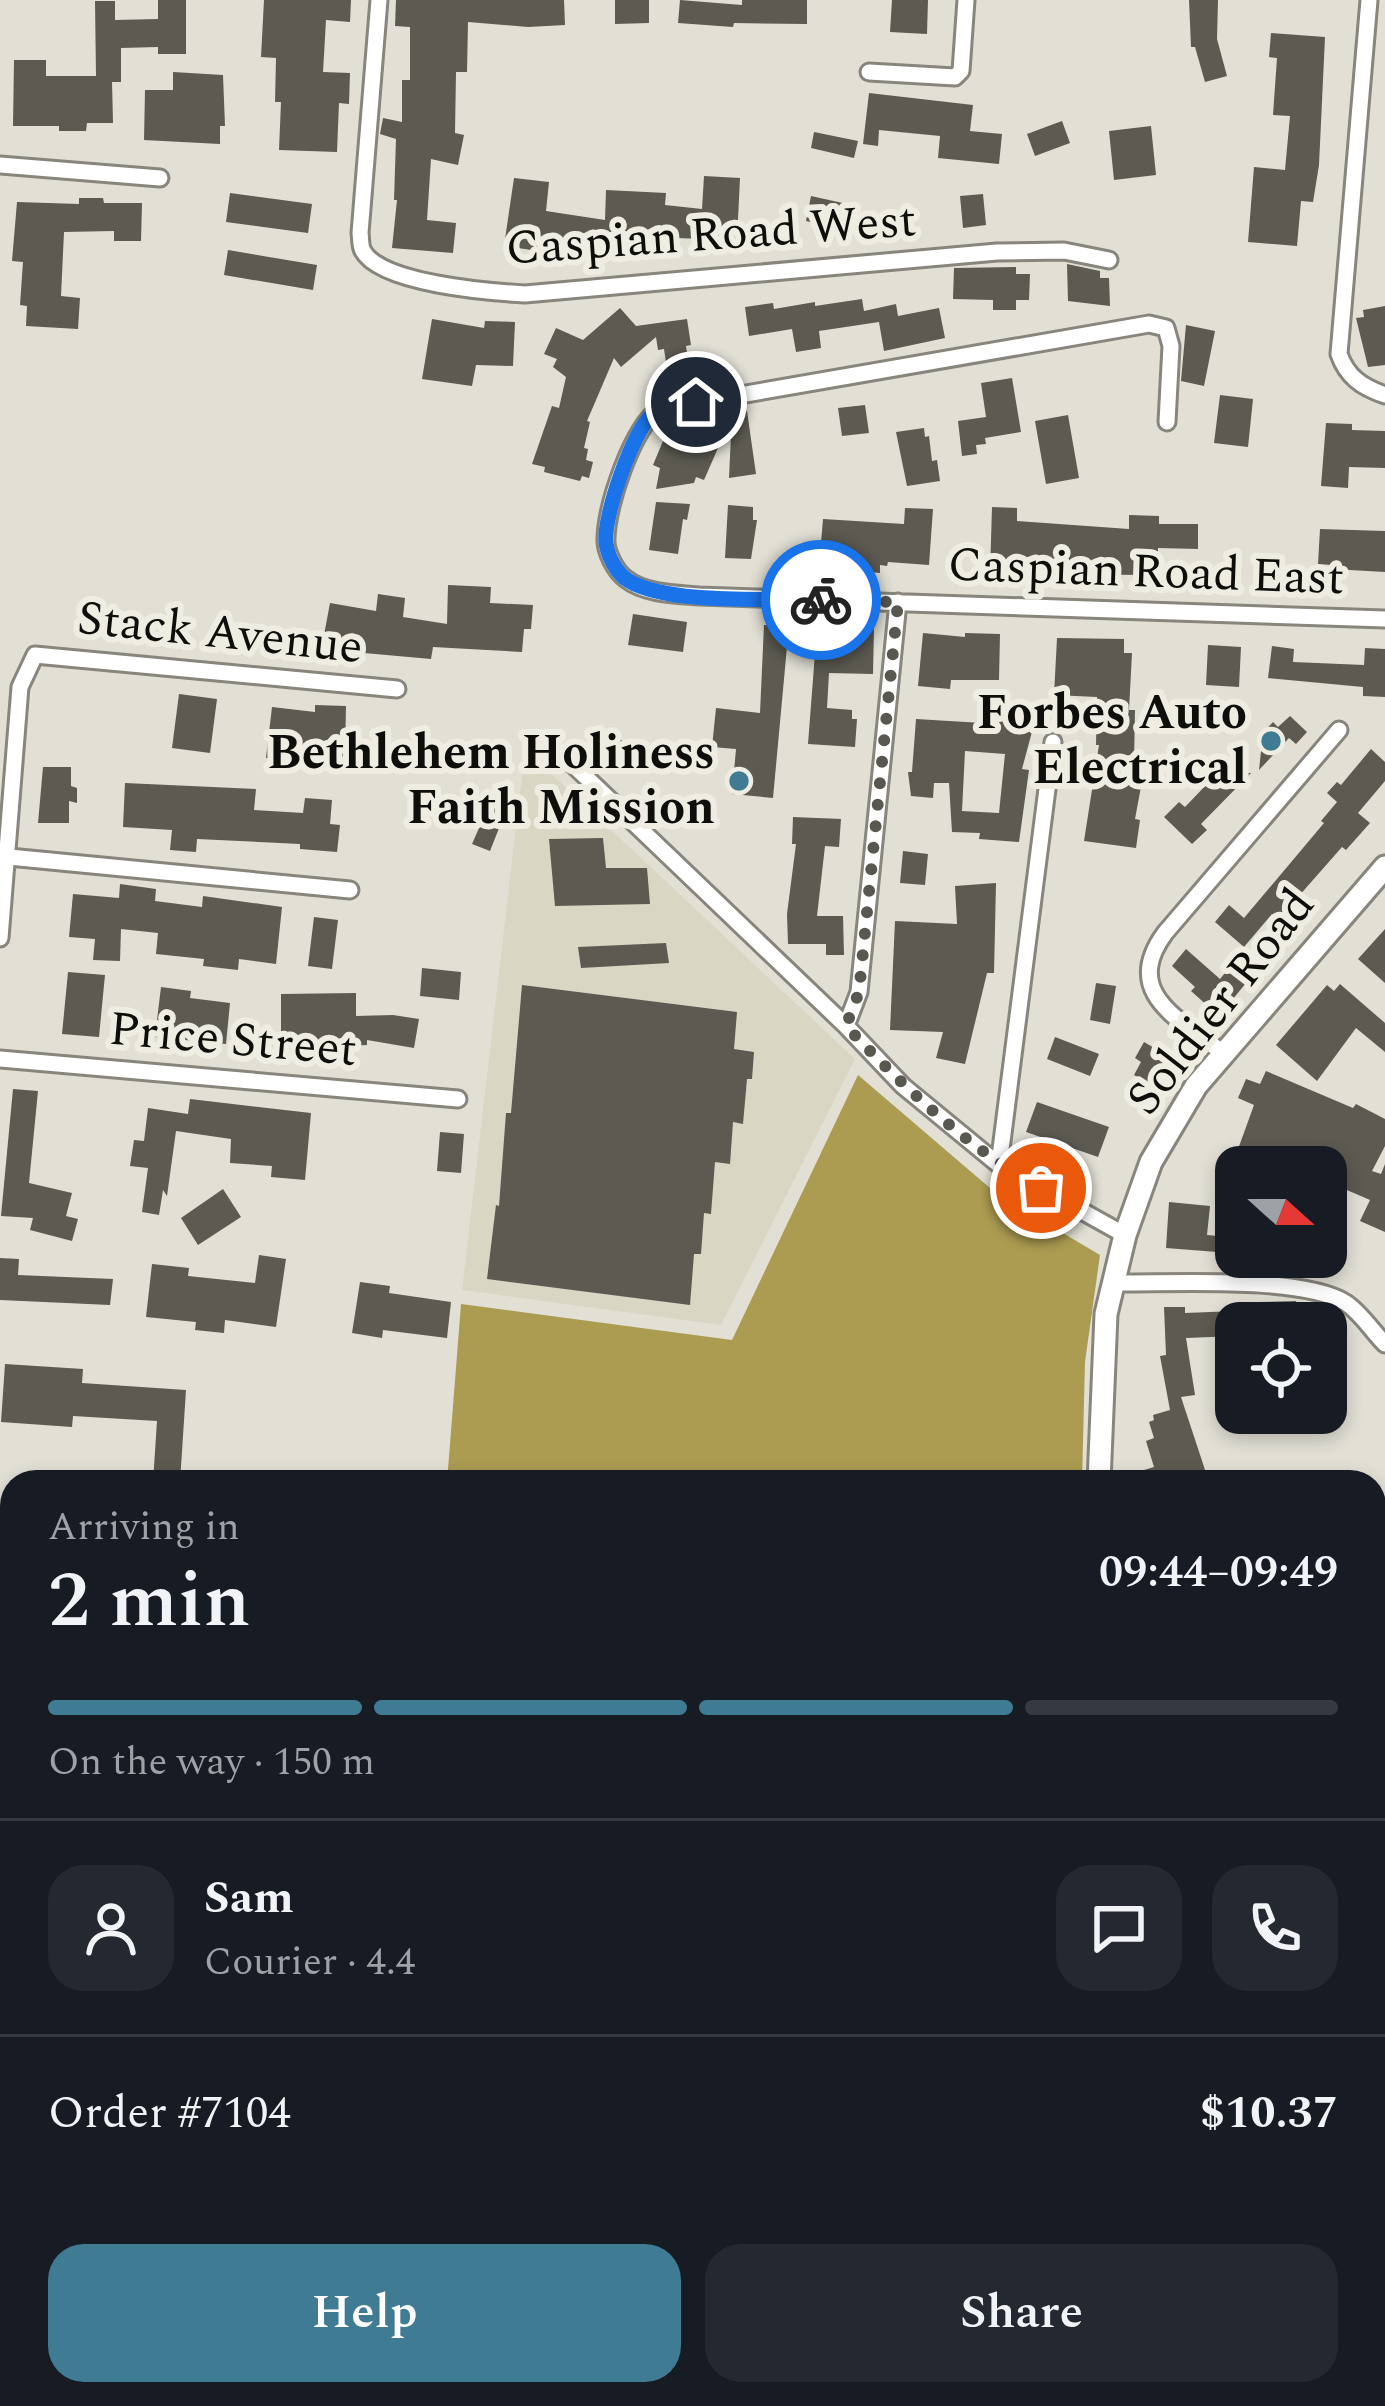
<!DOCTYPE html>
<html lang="en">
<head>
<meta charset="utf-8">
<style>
	:root { --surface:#171b24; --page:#242831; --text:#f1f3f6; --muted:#9ea1a6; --line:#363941; --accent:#3f7b92 }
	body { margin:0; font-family:Spectral,serif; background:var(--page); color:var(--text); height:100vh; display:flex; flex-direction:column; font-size:45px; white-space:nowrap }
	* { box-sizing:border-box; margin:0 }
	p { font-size:39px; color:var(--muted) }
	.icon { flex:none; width:66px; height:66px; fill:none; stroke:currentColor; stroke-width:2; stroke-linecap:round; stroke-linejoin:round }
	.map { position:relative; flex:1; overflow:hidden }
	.details { position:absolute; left:0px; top:1470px; width:1386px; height:936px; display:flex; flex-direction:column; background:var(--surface); border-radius:36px 36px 0 0; box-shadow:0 6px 18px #0003 }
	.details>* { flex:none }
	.needle { width:78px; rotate:111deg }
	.tools { position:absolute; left:1215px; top:1146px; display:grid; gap:24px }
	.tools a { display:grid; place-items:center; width:132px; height:132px; border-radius:24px; background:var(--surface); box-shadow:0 6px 18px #0003; font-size:60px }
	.pin { position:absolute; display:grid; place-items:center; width:102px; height:102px; color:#fff; margin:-51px; border:6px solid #fff; border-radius:50%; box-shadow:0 3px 12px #0007 }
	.courier { position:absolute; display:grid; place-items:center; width:120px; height:120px; margin:-60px; border:9px solid #1a73e8; border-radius:50%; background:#fff; color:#222; box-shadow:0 3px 15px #0007 }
	.headline em { font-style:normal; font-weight:600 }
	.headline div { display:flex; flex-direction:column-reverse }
	.headline { display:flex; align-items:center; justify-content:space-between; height:204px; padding:0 48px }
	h1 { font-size:78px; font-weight:600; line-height:90px }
	.bar { display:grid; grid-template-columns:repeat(4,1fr); gap:18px 12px; align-content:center; height:144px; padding:0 48px }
	.bar i { height:15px; border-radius:9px; background:var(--line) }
	.bar .on { background:var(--accent) }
	.bar p { grid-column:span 4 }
	.line { display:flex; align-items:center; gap:30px; padding:0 48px; border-top:3px solid var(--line) }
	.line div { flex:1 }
	.round { display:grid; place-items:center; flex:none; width:126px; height:126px; border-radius:36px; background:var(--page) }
	.button { display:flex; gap:24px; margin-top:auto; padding:24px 48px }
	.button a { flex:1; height:138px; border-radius:36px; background:var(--accent); color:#fff; font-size:48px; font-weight:600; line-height:138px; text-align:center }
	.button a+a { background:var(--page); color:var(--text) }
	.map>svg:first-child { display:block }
</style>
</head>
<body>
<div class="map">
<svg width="1385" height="2406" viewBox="0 0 1385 2406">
	<rect width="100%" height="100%" fill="#e2e0d5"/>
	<!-- built -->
	<path fill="#dad6c4" d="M525 749 855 1059 721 1325 462 1290Z"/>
	<!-- forest -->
	<path fill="#ac9c52" d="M858 1075 997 1194 1100 1255 1085 1362 1082 1482H447L461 1304 732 1340Z"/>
	<!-- building -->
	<path fill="#5c5a51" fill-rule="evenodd" d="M158 0H186V54H158V47L121 48V82H112L113 123H87L86 131H59V126H13L14 60H46V76H96L95 1H115V20L158 19Z
		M264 0H351L350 22 326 20 323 72 350 73 349 104 339 103 337 152 279 150 281 102H275L276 58 261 57Z
		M396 0H564L565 25 528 27 468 22 467 72H456L455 133 464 135 458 165 431 159 427 220 456 223 453 253 392 248 397 200H394L396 139 380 134 383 118 402 122V80H410V27L395 26Z
		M615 0H649V23L615 24Z
		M680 0 742 5V0H807V24L734 23 733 27 678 23Z
		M892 0H928L927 34 890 32Z
		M1189 0H1218L1217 39 1227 76 1205 82 1195 47H1191Z
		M1271 33 1325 37 1319 165 1313 202 1301 201 1297 246 1248 242 1254 167 1285 170 1290 116 1273 115 1277 58 1269 57Z
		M173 72 223 75 225 126H220V144L144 140 145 90H173Z
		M869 93 973 105 970 131 1002 134 999 164 938 158 940 136 879 130 878 146 863 144Z
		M1062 121 1070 143 1035 156 1027 134Z
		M1151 126 1156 175 1114 180 1109 131Z
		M814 132 858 141 854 158 811 148Z
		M704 176 740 178 737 240 674 238 676 245 636 240V250L604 249 573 242 571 256 504 246 514 178 549 182 546 211 605 220 606 190 666 193 665 205 702 209Z
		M230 193 312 204 308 233 226 222Z
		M983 194 986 225 963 228 960 196Z
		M811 196 847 204 842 229 806 221Z
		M79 198H103L104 203H142L141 241H114V231L64 232 61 296 80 298 78 329 26 326 27 306 20 305 23 262 12 261 17 202 79 204Z
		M228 250 317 265 313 290 224 275Z
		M1067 264 1100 271V278H1109L1110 306 1068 301Z
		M1016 267V274H1030L1029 300H1016V310H993V300L953 299 954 268Z
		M862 299 864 311 896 304 898 316 939 308 945 338 884 351 879 322 819 331 821 348 796 352 792 329 749 336 745 307 773 303 774 309 815 302V306Z
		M1385 306V365L1368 367 1356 318 1364 317 1363 310Z
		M620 308 636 326 687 319 691 345 686 346 691 379 669 383 664 349 658 350 656 337 621 367 614 358 587 421 590 422 584 448 588 449 586 460 593 462 589 478 582 476 580 481 544 472 545 467 532 464 552 406 559 408 566 377 553 367 557 359 544 354 556 328 583 340Z
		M432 319 484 328 485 321 515 322 513 366 476 365 472 386 422 379Z
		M1186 325 1215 331 1204 386 1181 381Z
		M1012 378 1021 432 985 438 986 444 976 445 977 454 962 456 958 421 986 417 981 383Z
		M1220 395 1253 399 1248 447 1214 443Z
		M865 405 869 433 842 436 838 408Z
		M747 411 756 474 729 478 732 413Z
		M1068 415 1079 478 1046 484 1035 421Z
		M1326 423 1352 424V430L1385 431V468L1349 467 1348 488 1321 486Z
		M924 428 925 437 929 436 932 461 937 460 940 481 907 486 896 432Z
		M673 438 697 448 699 441 718 448 704 480 696 477 694 483 656 489 660 468 653 465 663 441 671 444Z
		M656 502 690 504 687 520 683 519 678 554 649 550Z
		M728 505 753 507V520H757L751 559 725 558Z
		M992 507 1017 508V521L1129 529V515L1159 516V524H1198V549L1158 548V575L990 574Z
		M905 508 933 509 929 565 888 562 887 566 880 565V573L812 567 814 543H821L823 519 904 524Z
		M1320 529 1385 531V572L1332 569V565L1318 564Z
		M448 585 491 587 490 603 533 605 531 629H524L522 652 433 647 431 659 353 652 352 656 321 651 330 603 376 611 378 594 405 598 403 617 447 624Z
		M633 614 687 622 683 652 628 645Z
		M764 625H789L773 798 732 794 736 749 712 747 716 708 760 713Z
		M817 627 874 628 873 674 829 673 827 708 852 710V719H857L855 747 808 744Z
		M923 633 965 637V633L1000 634 999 680H951L950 689 918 686Z
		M1057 638 1124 639V653H1132L1129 710H1135L1134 763 1145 765 1135 819 1140 820 1136 848 1084 841 1099 745H1096L1097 697 1054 695Z
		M1208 645 1241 647 1239 687 1206 685Z
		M1272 646 1294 649 1293 662 1364 665 1365 648 1385 649V697L1363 696V687L1268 678Z
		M179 694 217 699 210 753 172 748Z
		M315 705 346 706 345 757 296 755 295 762 266 758 272 707 315 712Z
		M1290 716 1307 732 1296 744 1289 738 1259 770 1263 733 1273 722 1278 727Z
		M916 719 999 724 1000 719 1033 728 1022 769 1029 770 1019 842 979 839 980 833 952 832 949 783H934L933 798 911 796 908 772H912ZM965 751 1005 754 999 813 962 811Z
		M609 730 626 744 604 770 588 757Z
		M1371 749 1385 762V781L1358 813 1370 823 1346 850 1342 847 1298 897 1303 901 1283 924 1272 914 1244 947 1215 922 1229 905 1244 918 1324 823 1321 821 1337 802 1327 793 1337 782 1341 785Z
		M1209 758 1223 771 1235 758V772L1251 773 1201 824 1207 830 1192 844 1164 817 1179 802 1185 807 1208 783 1196 772Z
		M43 767H71V786L77 788V803L69 801V823H38Z
		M125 783 256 789 254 810 303 813 305 798 332 800 330 824 340 825 337 852 300 849V844L197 839 196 852 170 850 172 830 123 827Z
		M497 787 513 793 490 851 472 844Z
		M793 817 841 819 839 847 825 846 817 916H843L844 955H826V944H788L787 914 796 844H792Z
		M603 838 606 868H647L650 904 555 906 549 839Z
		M903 851 928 854 925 885 900 883Z
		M996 883 994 973H987L965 1064 936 1058 943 1032 890 1030 895 921 957 924 955 886Z
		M120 884 156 889 155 901 202 907 203 896 282 907 276 964 239 959 238 970 203 966 204 959 156 954 158 933 121 929 120 961 93 960 95 939 69 937 73 894 119 898Z
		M314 917 338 920 332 969 308 966Z
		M1385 929V983L1358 959Z
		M666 943 669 963 581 968 578 947Z
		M1186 949 1220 979 1229 968 1246 983 1228 1005 1219 997 1210 1008 1191 991 1195 987 1172 966Z
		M422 968 461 972 459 1000 420 996Z
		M68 972 105 975 99 1037 62 1034Z
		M1096 983 1116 986 1110 1024 1090 1020Z
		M1340 984 1385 1023V1052L1356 1028 1317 1081 1276 1045 1327 985 1334 991Z
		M522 985 737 1012 734 1049 754 1052 752 1079H747L743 1124 733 1122 730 1164 715 1162 711 1214 704 1213 701 1254H694L690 1305 487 1279 496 1205 499 1206 506 1113H511Z
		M161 987 191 991 190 998 230 1003 226 1044 155 1037Z
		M356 993V1016L393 1015 419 1019 414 1048 367 1040V1045L281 1049V994Z
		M1055 1037 1099 1054 1090 1076 1047 1059Z
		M1144 1042 1170 1057 1154 1086 1134 1075 1141 1062 1135 1058Z
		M1266 1071 1353 1108 1356 1104 1385 1119V1146L1372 1171 1381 1174 1385 1164V1232L1360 1221 1370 1200 1326 1181V1167H1312L1314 1163 1265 1146 1260 1160 1237 1152 1254 1105 1238 1098 1246 1079 1260 1084Z
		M13 1089 38 1091 29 1183 72 1193 66 1216 78 1219 72 1241 30 1230 33 1218 1 1216Z
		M190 1099 311 1113 305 1180 271 1177 272 1166 230 1163 231 1139 176 1131 167 1196 163 1190 159 1215 142 1212 148 1168 130 1166 134 1140 144 1141 148 1108 188 1114Z
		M1037 1102 1109 1127 1098 1157 1026 1132Z
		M440 1132 464 1134 461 1173 437 1171Z
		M223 1189 241 1217 198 1245 181 1218Z
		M1169 1202 1210 1206 1207 1235 1218 1236 1217 1252 1166 1248Z
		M259 1255 286 1259 276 1327 225 1320 224 1333 195 1330 196 1322 146 1317 152 1264 189 1268 188 1276 255 1283Z
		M0 1258 19 1259 18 1275 113 1279 110 1305 0 1300Z
		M360 1282 390 1286 389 1293 451 1302 447 1338 383 1330 382 1338 352 1333Z
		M1296 1301V1323H1258V1302Z
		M1164 1307H1185V1313L1236 1311V1336L1186 1338 1195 1395 1181 1397 1209 1482H1118L1117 1478 1154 1467 1146 1441 1154 1438 1149 1422 1154 1420 1153 1415 1170 1410 1160 1356 1166 1355Z
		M5 1364 83 1369 82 1383 186 1390 180 1482H153L157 1421 73 1416 72 1427 1 1422Z"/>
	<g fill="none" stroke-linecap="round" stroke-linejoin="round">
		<!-- minor casing -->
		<g stroke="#87857c" stroke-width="21">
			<path id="minor" d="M379 0 360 233C361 239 360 246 363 251 381 284 491 292 525 294L997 252 1064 251 1109 260
				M1369 0 1339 354C1347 377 1362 387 1385 395
				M869 72 955 77 961 71 966 0
				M0 165 160 178
				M1167 422 1171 346 1166 328 1149 324 659 409C632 429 607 504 606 538 605 551 615 571 626 579 645 594 676 594 699 596L1385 619
				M565 757 846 1026 903 1086 999 1165 1125 1235
				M9 857 350 890
				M0 938 20 687 35 655 397 689
				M846 1026 859 992 898 602
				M1223 1053C1179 1019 1121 993 1165 933L1339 730
				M0 1059 458 1099
				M999 1165 1053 742
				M1112 1283C1167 1284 1302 1275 1346 1303 1361 1313 1373 1332 1385 1344
				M1374 1677 1385 1668
				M1374 1843 1385 1856
				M1374 2026 1385 2017
				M306 2394 342 2406
				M356 2406 359 2394
				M565 2406 566 2394
				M892 2406 893 2394
				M1139 2406V2394"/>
		</g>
		<!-- tertiary casing -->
		<g stroke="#87857c" stroke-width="27">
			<path id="tertiary" d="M0 2083 12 2086"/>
		</g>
		<!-- secondary casing -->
		<g stroke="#87857c" stroke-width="27">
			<path id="secondary" d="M1099 1482 1106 1314 1125 1235 1151 1162 1196 1086 1385 867
				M1259 2394 1271 2406"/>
		</g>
		<!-- minor -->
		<use href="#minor" stroke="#fff" stroke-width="15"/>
		<!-- tertiary -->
		<use href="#tertiary" stroke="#fff" stroke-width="21"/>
		<!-- secondary -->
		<use href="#secondary" stroke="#fff" stroke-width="21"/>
	</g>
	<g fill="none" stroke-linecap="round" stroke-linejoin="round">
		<!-- done -->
		<path stroke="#585851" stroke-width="12" stroke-dasharray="0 21.6" d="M821 600 898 602 859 992 846 1026C905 1088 966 1147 1041 1188"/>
		<!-- route -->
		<path stroke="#1a73e8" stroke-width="15" d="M696 402C682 405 663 405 652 415 632 433 603 517 606 543 608 557 617 574 629 581 669 605 772 598 821 600"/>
	</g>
	<!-- markers -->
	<g fill="#3f7b92" stroke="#efede2" stroke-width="4.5">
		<circle cx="1271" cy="741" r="12"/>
		<circle cx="739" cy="781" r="12"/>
	</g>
	<g text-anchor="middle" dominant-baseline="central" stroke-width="12" stroke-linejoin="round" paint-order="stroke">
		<!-- street labels -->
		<g font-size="48" fill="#0e0e0a" stroke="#efede2">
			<text transform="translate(711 235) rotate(-4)">Caspian Road West</text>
			<text transform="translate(1146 572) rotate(2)">Caspian Road East</text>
			<text transform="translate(220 633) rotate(6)">Stack Avenue</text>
			<text transform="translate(1221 1002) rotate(-52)">Soldier Road</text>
			<text transform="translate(233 1040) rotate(5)">Price Street</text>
		</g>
		<!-- poi labels -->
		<g font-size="48" font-weight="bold" fill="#0e0e0a" stroke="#efede2" text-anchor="end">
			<text x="1247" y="713">Forbes Auto<tspan x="1247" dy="55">Electrical</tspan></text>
			<text x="715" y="753">Bethlehem Holiness<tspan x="715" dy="55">Faith Mission</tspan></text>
		</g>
	</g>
</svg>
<div class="tools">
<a><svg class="needle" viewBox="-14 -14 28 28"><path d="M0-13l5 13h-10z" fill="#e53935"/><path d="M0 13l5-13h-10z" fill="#9ea1a6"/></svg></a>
<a><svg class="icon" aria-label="locate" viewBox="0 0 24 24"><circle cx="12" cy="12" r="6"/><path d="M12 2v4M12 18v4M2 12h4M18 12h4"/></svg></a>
</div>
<div class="pin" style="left:1041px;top:1188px;background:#ea580c"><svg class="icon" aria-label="bag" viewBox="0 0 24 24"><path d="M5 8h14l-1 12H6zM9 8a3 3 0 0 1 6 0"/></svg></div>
<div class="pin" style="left:696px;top:402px;background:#1f2937"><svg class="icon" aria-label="home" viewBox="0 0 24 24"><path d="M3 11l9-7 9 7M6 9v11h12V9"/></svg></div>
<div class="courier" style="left:821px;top:600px"><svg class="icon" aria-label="bike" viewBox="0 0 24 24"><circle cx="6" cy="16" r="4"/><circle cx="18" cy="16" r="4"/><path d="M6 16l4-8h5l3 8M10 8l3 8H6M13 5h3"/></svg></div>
<section class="details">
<div class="headline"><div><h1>2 min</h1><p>Arriving in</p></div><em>09:44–09:49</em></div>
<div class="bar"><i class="on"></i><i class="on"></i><i class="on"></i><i></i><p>On the way · 150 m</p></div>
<div class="line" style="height:216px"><a class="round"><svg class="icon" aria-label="person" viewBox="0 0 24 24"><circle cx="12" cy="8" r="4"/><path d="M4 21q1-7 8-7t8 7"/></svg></a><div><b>Sam</b><p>Courier · 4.4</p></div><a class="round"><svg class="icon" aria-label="chat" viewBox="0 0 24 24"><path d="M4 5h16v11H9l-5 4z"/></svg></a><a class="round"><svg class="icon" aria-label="phone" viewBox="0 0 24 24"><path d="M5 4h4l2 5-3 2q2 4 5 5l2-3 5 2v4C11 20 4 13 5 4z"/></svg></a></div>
<div class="line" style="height:156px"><div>Order #7104</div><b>$10.37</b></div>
<div class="button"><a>Help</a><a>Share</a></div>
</section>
</div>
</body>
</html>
